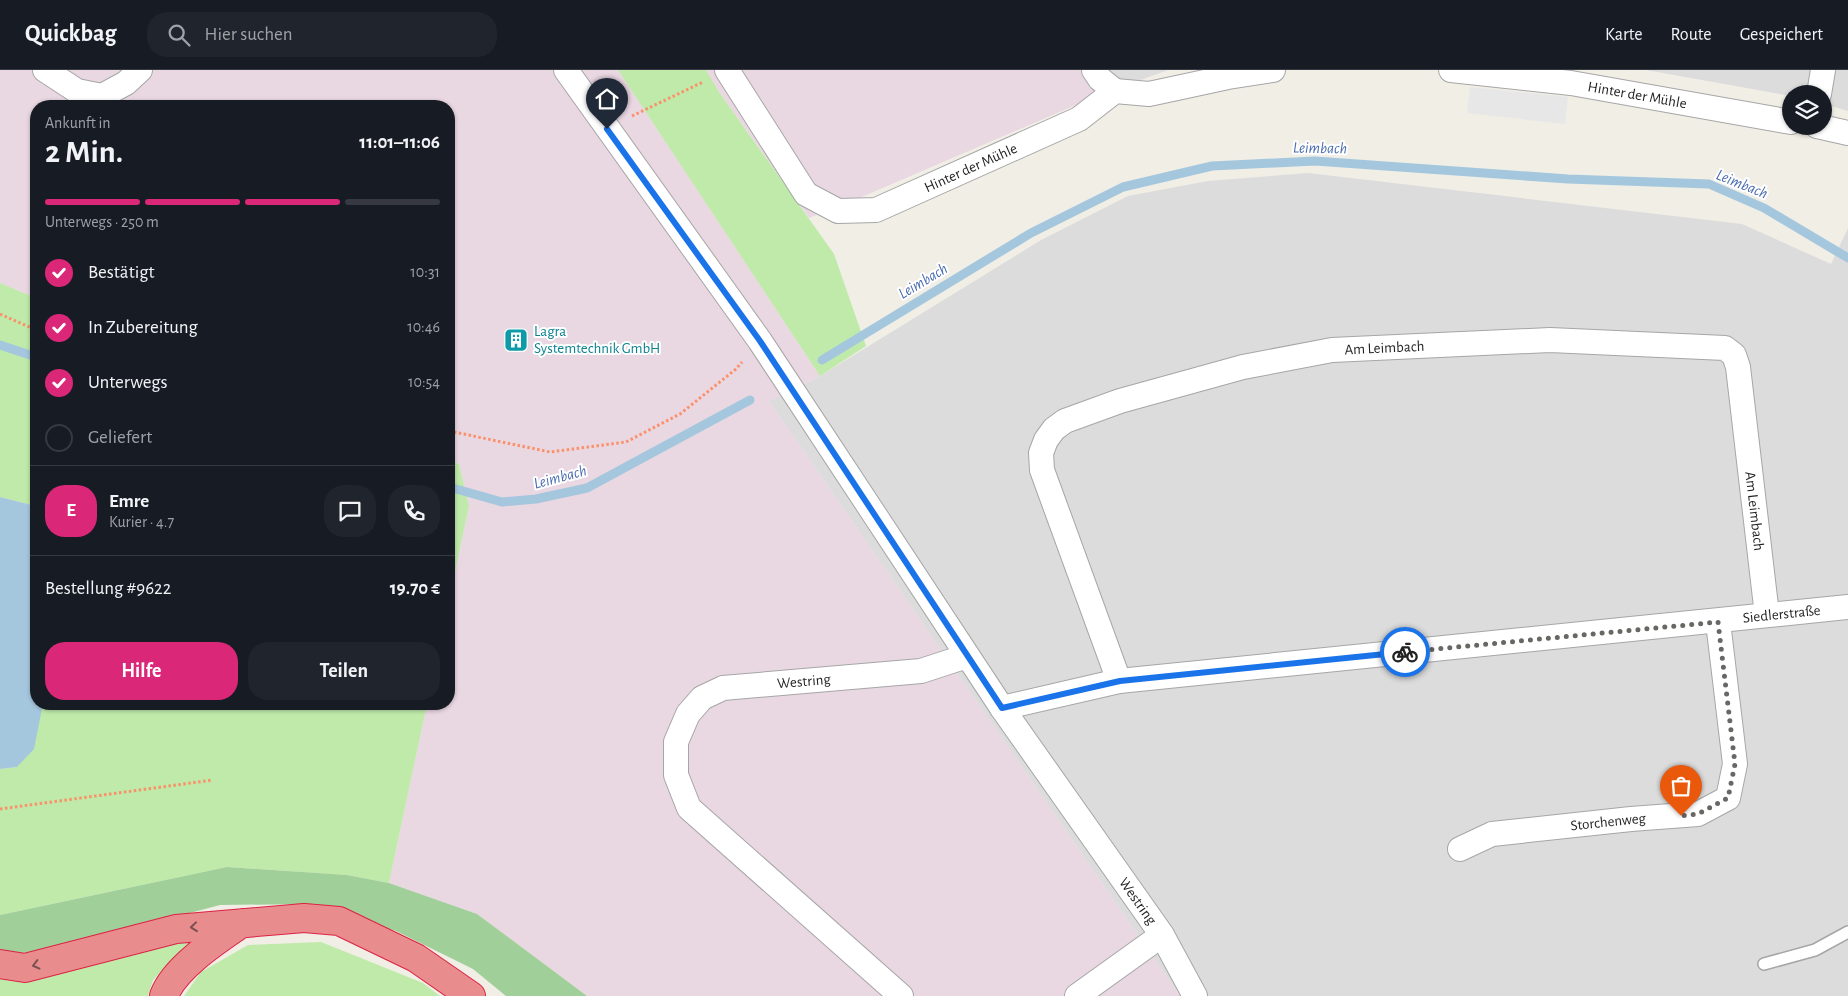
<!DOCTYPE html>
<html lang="de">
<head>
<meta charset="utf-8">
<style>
	:root { --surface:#171b24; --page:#20242c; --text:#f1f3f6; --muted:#9ea1a6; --line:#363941; --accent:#db2777 }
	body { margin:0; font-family:"Alegreya Sans",sans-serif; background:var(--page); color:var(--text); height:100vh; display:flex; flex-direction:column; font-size:19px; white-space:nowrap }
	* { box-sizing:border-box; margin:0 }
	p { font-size:16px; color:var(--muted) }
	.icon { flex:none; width:28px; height:28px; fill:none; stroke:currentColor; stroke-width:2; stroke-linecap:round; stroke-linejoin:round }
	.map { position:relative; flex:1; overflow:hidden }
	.details { position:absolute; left:30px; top:30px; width:425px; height:610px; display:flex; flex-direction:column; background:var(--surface); border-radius:20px; box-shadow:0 1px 4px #0004 }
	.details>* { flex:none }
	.tools { position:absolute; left:1782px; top:15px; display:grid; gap:10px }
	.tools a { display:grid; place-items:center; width:50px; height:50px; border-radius:50%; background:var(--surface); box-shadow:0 1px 4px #0004; font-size:25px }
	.pin { position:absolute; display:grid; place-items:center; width:42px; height:42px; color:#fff; margin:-51px -21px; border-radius:50% 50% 50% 0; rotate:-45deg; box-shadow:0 0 5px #0007 }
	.pin .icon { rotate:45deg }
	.courier { position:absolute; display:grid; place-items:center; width:50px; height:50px; margin:-25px; border:4px solid #1a73e8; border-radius:50%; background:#fff; color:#222; box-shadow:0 1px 6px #0007 }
	.head em { font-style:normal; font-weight:600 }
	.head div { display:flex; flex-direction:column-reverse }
	.head { display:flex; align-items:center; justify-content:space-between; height:85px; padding:0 15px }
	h1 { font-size:32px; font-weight:600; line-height:38px }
	.bar { display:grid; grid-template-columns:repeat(4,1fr); gap:8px 5px; align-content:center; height:60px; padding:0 15px }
	.bar i { height:6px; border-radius:4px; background:var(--line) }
	.bar .on { background:var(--accent) }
	.bar p { grid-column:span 4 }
	.line { display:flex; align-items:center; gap:12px; padding:0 15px; border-top:1px solid var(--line) }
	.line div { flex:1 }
	.round { display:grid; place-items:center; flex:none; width:52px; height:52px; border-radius:20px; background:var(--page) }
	ol { padding:0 15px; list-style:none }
	li { display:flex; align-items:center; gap:15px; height:55px }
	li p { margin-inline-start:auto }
	li .icon { padding:5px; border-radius:50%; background:var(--accent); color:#fff; stroke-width:4 }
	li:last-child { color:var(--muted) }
	li i { width:28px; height:28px; border:2px solid var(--line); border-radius:50% }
	.primary-button { display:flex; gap:10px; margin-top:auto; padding:10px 15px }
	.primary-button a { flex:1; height:58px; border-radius:20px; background:var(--accent); color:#fff; font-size:20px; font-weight:600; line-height:58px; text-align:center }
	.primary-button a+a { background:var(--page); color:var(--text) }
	header { display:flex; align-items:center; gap:30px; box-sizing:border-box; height:70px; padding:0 25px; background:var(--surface); border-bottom:1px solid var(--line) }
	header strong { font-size:24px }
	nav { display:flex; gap:28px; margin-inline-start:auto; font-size:18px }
	.search { width:350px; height:45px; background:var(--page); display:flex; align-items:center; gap:12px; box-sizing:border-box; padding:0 18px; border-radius:20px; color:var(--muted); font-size:19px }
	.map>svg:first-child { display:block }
</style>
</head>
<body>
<header>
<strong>Quickbag</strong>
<div class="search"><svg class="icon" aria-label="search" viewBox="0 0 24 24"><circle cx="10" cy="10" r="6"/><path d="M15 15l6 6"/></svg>Hier suchen</div>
<nav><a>Karte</a><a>Route</a><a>Gespeichert</a></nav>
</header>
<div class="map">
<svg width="1848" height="926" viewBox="0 0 1848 926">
	<rect width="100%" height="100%" fill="#f0eee5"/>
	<!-- residential -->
	<path fill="#dddcdc" d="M1094 0H1168L1099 25Z
		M1646 0H1848V41L1824 34V24H1791V26Z
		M1308 103 1742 154 1831 194 1848 158V926H1180L769 331 820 306 1041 170 1128 126 1208 111Z"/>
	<!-- industrial -->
	<path fill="#e9d7e2" d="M0 0H618L820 306 769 331 1180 926H587L477 844 389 813 427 634H449V531L469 436 459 394 449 390V36H36V228L0 213Z
		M706 0H1094L1099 25 857 129 809 148 719 22Z"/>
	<!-- grass -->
	<path fill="#bfeaaa" d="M618 0H706L719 22 834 184 866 276 820 306Z
		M0 213 36 228V436L0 427Z
		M449 390 459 394 469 436 449 531Z
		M43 634H427L389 813 347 805 227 797 0 845V699L17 697Z
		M194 867 153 910 148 926H0V906Z
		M321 872 423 913 440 926H184L201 902 248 875Z"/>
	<!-- forest -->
	<path fill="#a0cf99" d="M227 797 347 805 389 813 477 844 587 926H506L473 899 396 861 311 834 220 835 28 886 0 879V845Z"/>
	<!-- parking -->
	<path fill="#e7e7e7" d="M1470 17 1568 27 1565 54 1467 43Z"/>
	<!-- water -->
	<path fill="#a5c7de" d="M0 427 36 436V634H43L34 679 17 697 0 699Z"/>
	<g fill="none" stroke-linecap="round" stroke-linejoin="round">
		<!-- stream -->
		<path stroke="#a5c7de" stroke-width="9" d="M0 275 36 287
			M822 290 1031 163 1123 117 1212 96 1315 91 1568 109 1709 114 1764 138 1848 188
			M449 417 502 432 536 429 587 418 750 330"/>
		<!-- lane casing -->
		<g stroke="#a6a6a6" stroke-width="14">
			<path id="lane" d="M1764 894 1815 880 1848 862"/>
		</g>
		<!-- street casing -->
		<g stroke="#a6a6a6" stroke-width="26">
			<g id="street">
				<path d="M45 0 77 21 102 26 126 13 140 0"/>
				<path id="s1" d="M566 0 760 271 1002 638 1162 865 1195 926"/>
				<path id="s2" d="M727 0 806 124 838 141 876 140 1079 49 1115 21 1149 24 1228 7 1273 0"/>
				<path d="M1094 0 1100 9 1115 21"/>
				<path id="s3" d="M1451 0 1571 13 1791 52"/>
				<path d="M1819 24 1823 0"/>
				<path d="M1817 56 1848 63"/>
				<path id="s4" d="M1119 611 1042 400 1041 383 1046 370 1054 359 1065 351 1120 331 1243 297 1332 280 1550 270 1725 278 1734 285 1738 297 1767 545"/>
				<path id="s5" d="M1002 638 1119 611 1848 537"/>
				<path id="s6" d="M1460 779 1492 764 1631 749 1698 744 1728 728 1735 694 1718 552"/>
				<path id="s7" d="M901 926 689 738 676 705V672L688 644 702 628 723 618 921 601 967 586"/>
				<path d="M1077 926 1162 865"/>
			</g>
		</g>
		<!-- highway casing -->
		<g stroke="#d24" stroke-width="30">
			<path id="highway" d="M0 894 25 898 176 859 304 848 339 851 416 888 471 926
				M164 926C174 898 217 870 242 853"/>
		</g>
		<!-- path -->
		<path stroke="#fb916a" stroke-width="3" stroke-dasharray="2.5 2.5" stroke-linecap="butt" d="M632 46 703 12
			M0 244 36 260
			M449 361 550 382 626 372 680 344 736 299 742 292
			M0 739 213 710"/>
		<!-- lane -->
		<use href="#lane" stroke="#fff" stroke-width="11"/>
		<!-- street -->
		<use href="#street" stroke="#fff" stroke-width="24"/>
		<!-- highway -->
		<use href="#highway" stroke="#e88c8e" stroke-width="28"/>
	</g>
	<!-- one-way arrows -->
	<defs><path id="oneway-chevron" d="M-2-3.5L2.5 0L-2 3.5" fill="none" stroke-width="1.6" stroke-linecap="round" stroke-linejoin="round" transform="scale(1.25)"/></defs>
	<g stroke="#795051">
		<use href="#oneway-chevron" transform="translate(194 857) rotate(174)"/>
		<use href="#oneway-chevron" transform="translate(36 895) rotate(166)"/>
	</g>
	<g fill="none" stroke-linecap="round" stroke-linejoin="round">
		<!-- done -->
		<path stroke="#686764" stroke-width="5" stroke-dasharray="0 9" d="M1405 582 1718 552 1735 694 1728 728 1698 744 1681 746"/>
		<!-- route -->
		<path stroke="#1a73e8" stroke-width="6" d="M607 59 760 271 1002 638 1120 611 1405 582"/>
	</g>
	<!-- icons -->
	<defs>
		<g id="building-square" transform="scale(1.25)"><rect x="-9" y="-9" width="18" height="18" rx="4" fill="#0f9aa8" stroke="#fff"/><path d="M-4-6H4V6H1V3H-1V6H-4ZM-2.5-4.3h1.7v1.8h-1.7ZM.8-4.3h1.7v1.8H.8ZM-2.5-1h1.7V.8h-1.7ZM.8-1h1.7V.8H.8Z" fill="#fff"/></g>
	</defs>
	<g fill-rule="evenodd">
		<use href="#building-square" x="516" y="270"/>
	</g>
	<g text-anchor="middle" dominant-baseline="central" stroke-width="4" stroke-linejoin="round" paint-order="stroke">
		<!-- street labels -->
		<g font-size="15" fill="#1f1f1f" stroke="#fff">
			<text stroke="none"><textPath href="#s3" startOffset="188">Hinter der Mühle</textPath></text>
			<text stroke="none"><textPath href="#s2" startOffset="325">Hinter der Mühle</textPath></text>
			<text stroke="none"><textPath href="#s4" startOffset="612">Am Leimbach</textPath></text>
			<text stroke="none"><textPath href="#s4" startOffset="1122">Am Leimbach</textPath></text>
			<text stroke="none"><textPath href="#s5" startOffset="786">Siedlerstraße</textPath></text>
			<text stroke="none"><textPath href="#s7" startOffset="508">Westring</textPath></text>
			<text stroke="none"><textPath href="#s6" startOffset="152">Storchenweg</textPath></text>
			<text stroke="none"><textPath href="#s1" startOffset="1009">Westring</textPath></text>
		</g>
		<!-- culture labels -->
		<g font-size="15" fill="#0d838f" stroke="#fff" text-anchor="start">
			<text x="534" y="261">Lagra<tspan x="534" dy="17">Systemtechnik GmbH</tspan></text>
		</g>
		<!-- water labels -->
		<g font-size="16" font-style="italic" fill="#4a6cb0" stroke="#fff">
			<text transform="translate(1320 78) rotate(1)">Leimbach</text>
			<text transform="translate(1742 114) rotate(22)">Leimbach</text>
			<text transform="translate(923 211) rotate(-31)">Leimbach</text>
			<text transform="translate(560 407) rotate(-15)">Leimbach</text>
		</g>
	</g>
</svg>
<div class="tools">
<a><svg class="icon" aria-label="layers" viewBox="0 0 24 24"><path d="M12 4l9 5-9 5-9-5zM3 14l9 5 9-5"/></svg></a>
</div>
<div class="pin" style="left:1681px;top:746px;background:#ea580c"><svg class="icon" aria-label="bag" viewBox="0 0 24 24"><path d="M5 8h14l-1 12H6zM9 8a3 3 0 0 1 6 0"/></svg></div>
<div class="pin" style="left:607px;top:59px;background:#1f2937"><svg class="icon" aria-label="home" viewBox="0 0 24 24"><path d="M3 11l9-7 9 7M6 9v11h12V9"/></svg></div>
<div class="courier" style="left:1405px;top:582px"><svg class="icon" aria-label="bike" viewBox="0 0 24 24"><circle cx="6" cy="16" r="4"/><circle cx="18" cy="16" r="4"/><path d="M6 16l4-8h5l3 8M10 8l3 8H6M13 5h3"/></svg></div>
<section class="details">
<div class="head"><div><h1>2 Min.</h1><p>Ankunft in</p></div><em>11:01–11:06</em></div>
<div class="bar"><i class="on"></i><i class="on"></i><i class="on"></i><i></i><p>Unterwegs · 250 m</p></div>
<ol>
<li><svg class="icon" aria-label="check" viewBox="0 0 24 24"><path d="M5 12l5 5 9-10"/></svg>Bestätigt<p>10:31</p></li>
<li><svg class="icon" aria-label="check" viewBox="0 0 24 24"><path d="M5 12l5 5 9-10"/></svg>In Zubereitung<p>10:46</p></li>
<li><svg class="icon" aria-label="check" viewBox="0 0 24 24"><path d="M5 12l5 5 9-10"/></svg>Unterwegs<p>10:54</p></li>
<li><i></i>Geliefert</li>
</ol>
<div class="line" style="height:90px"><b class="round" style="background:var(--accent);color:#fff">E</b><div><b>Emre</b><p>Kurier · 4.7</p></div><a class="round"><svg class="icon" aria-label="chat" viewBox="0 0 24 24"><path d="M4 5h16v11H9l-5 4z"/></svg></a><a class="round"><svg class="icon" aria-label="phone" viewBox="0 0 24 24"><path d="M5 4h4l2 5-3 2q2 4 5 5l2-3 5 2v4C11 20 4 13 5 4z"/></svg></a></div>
<div class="line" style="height:65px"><div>Bestellung #9622</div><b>19.70 €</b></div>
<div class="primary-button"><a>Hilfe</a><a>Teilen</a></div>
</section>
</div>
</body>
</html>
